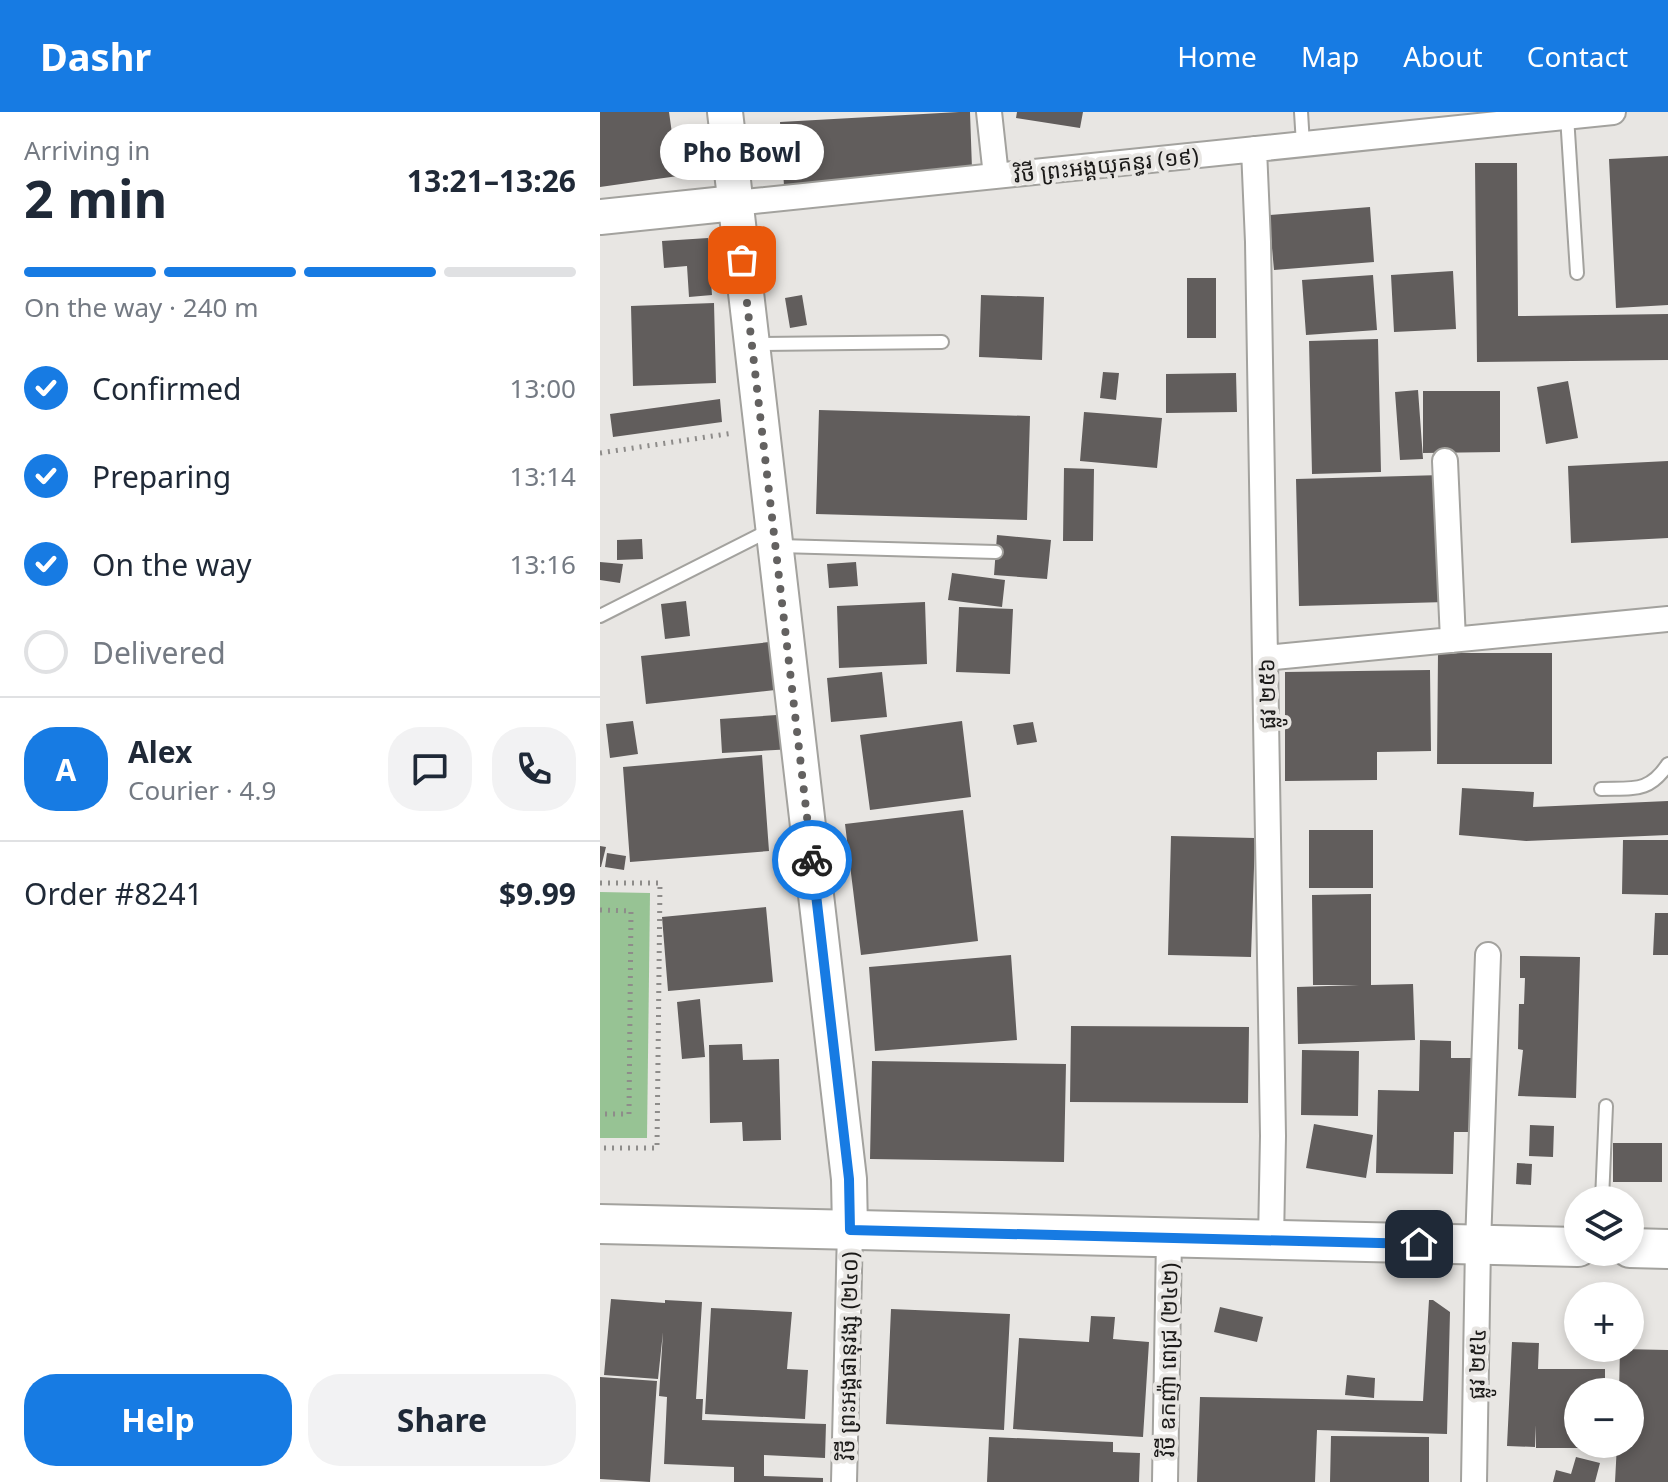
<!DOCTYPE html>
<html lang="en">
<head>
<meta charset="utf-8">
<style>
	:root { --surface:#fff; --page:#f2f2f3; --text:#1f2937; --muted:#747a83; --line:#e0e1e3; --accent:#177be3 }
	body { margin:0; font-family:"Noto Sans","Noto Sans Khmer",sans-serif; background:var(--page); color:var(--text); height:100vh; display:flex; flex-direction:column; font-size:30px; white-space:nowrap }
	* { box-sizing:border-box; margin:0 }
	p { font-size:26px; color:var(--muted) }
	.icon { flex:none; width:44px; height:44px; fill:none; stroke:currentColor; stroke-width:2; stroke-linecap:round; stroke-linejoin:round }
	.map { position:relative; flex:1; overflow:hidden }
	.sheet { display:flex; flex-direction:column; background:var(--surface); width:600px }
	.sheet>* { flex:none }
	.tools { position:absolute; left:964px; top:1074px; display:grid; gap:16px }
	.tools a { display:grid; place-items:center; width:80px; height:80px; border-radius:50%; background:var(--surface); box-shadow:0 4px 12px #0003; font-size:40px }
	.pin { position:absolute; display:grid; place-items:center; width:68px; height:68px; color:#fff; margin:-34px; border-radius:16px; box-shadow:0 4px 12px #0006 }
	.courier { position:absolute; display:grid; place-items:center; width:80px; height:80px; margin:-40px; border:6px solid #177be3; border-radius:50%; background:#fff; color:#222; box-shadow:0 2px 10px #0007 }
	.bubble { position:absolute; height:56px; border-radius:28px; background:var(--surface); box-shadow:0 4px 12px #0003; font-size:26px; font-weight:700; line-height:56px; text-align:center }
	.headline em { font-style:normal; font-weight:700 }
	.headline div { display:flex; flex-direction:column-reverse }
	.headline { display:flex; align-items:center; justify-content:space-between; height:136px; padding:0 24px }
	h1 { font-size:52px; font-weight:700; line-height:60px }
	.bar { display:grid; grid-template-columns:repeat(4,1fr); gap:12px 8px; align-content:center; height:96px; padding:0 24px }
	.bar i { height:10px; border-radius:6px; background:var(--line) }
	.bar .active { background:var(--accent) }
	.bar p { grid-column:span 4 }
	.line { display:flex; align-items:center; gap:20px; padding:0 24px; border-top:2px solid var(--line) }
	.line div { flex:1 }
	.round { display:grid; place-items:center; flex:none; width:84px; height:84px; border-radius:32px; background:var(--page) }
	ol { padding:0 24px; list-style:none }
	li { display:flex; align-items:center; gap:24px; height:88px }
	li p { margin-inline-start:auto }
	li .icon { padding:8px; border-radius:50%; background:var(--accent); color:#fff; stroke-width:4 }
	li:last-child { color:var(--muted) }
	li i { width:44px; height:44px; border:4px solid var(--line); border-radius:50% }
	.primary-button { display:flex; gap:16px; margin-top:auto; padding:16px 24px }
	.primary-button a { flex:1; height:92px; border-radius:32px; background:var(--accent); color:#fff; font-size:32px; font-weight:700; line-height:92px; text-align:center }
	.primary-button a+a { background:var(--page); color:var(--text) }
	header { display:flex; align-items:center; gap:48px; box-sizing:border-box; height:112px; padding:0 40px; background:var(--accent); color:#fff }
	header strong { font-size:38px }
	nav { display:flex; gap:44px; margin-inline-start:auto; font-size:28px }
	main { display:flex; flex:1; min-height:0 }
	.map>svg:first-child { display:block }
</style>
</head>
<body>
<header>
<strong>Dashr</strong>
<nav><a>Home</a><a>Map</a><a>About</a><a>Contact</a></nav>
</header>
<main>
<section class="sheet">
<div class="headline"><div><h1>2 min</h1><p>Arriving in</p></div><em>13:21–13:26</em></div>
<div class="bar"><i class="active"></i><i class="active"></i><i class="active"></i><i></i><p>On the way · 240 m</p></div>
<ol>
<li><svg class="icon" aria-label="check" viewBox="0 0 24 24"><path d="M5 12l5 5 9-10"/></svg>Confirmed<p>13:00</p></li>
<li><svg class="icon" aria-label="check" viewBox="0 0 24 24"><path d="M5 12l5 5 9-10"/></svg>Preparing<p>13:14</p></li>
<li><svg class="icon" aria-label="check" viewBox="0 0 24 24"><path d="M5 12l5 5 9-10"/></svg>On the way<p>13:16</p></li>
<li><i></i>Delivered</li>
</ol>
<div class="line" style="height:144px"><b class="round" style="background:var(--accent);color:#fff">A</b><div><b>Alex</b><p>Courier · 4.9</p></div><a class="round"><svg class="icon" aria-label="chat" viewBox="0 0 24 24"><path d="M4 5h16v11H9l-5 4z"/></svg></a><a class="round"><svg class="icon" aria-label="phone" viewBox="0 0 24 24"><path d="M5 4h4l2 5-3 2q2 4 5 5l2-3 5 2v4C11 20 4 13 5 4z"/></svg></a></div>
<div class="line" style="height:104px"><div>Order #8241</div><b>$9.99</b></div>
<div class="primary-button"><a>Help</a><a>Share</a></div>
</section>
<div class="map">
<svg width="1068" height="1370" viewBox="0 0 1068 1370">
	<rect width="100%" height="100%" fill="#e8e6e3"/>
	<!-- green -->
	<path fill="#97c394" d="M0 780 50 781 47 1026H0Z"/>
	<!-- building -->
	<path fill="#615d5c" d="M0 0H69L78 64 0 75Z
		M359 0H370L372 57 271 63V69L184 74 180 10Z
		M417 0H483L480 16 416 6Z
		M1068 44V193L1016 196 1009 47Z
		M875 51H917L918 204 1068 202V248L877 250Z
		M770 95 774 150 674 158 669 103Z
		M108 126 112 183 89 185 87 154 64 156 62 129Z
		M853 159 856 217 794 220 791 163Z
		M773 163 777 218 706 223 702 168Z
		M587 166H616V226H587Z
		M202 183 207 213 190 216 185 186Z
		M381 183 444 185 442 248 379 245Z
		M114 191 116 271 33 274 31 194Z
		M778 227 781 360 712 362 709 229Z
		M503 260 519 261 516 288 500 286Z
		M636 261 637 300 566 301V262Z
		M968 269 978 326 946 332 937 275Z
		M818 278 823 347 800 348 795 280Z
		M823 279H900V340L823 341Z
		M120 287 122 310 13 325 10 302Z
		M219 298 430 304 427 408 216 402Z
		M484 300 562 306 557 356 480 349Z
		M1068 349V426L971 431 968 354Z
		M464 356 494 357 493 429H463Z
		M842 363 846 490 699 494 696 367Z
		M397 423 451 428 447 467 394 463Z
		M42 427 43 447 17 448V428Z
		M0 450 23 452 20 471 0 468Z
		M256 450 258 474 229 476 227 452Z
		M352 461 405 468 402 495 348 488Z
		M86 489 90 524 65 527 61 492Z
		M325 490 327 552 239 556 237 494Z
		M359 495 413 497 410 562 356 560Z
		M179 529 184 577 46 592 41 544Z
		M838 541H952V652H837Z
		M830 558 831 639 777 640V668L685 669V560Z
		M282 560 287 605 231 610 227 566Z
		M191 602 193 637 122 641 120 607Z
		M33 609 38 642 10 646 6 612Z
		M362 609 371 685 270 698 260 623Z
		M433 610 437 630 417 633 413 613Z
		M162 643 169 739 30 750 23 655Z
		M862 676 934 680 933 695 1068 689V723L926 729 859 723Z
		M363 698 378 829 261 843 245 712Z
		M709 718H773V776H709Z
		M571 724 655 726 651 845 568 843Z
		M1023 728H1068V783L1022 782Z
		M0 734 6 735 1 755H0Z
		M7 741 26 744 24 758 5 755Z
		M771 782V873L813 872 815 928 698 932 697 875 759 873H713L712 783Z
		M166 795 173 870 68 879 62 805Z
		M1055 801H1068V843H1053Z
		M411 843 417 928 275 939 269 855Z
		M920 844 980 845 976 986 918 984 923 938 918 937 919 892H924L925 866H920Z
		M100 887 105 945 82 947 77 890Z
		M471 914 649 915 648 991 470 990Z
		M820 928 851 929V946H876L874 1020H854L853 1062 776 1061 778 978 819 979Z
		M142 932 143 948 179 947 181 1028 143 1029 142 1010 110 1011 109 933Z
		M702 938 759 939 758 1004 701 1003Z
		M272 949 466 952 464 1050 270 1047Z
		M714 1012 773 1023 766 1066 706 1056Z
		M930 1013 954 1014 953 1045 929 1044Z
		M1013 1031H1062V1070H1013Z
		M917 1051 932 1052 931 1073 916 1072Z
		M11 1187 65 1191V1188L102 1190 96 1287H103L102 1308 226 1312 225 1346 164 1343V1364L223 1366V1370H134V1355L64 1352 67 1285 59 1284 63 1220 58 1267 4 1263Z
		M829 1188H833L850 1200 847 1322 717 1318 715 1370H597L600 1285 823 1289Z
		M620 1195 663 1205 657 1230 614 1220Z
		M111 1196 192 1200 187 1257 208 1258 205 1307 105 1302Z
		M291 1197 410 1202 404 1318 286 1312Z
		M491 1204 515 1205 513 1227 549 1230 543 1325 413 1317 419 1226 489 1230Z
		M912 1230 939 1231 938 1257H1005V1280H978V1332H1005V1336H936V1313L935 1335 907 1334Z
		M1020 1237 1068 1238V1370H1015L1017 1332H1030V1280H1019Z
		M747 1263 775 1266 774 1286 745 1283Z
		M0 1265 57 1269 50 1370 0 1367Z
		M731 1324 829 1325V1370H730Z
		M389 1325 513 1330V1340L540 1341 539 1370H387Z
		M976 1345 1000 1351 995 1370H953L956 1358 971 1362Z"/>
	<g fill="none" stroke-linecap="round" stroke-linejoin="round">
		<!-- lane casing -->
		<g stroke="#a3a29e" stroke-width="16">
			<path id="lane" d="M701 0 703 32
				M967 4 977 161
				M155 232 342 230
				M179 434 396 440
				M0 504 172 417
				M1001 677C1033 676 1049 681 1068 652
				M1002 1088 1006 994"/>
		</g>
		<!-- street casing -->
		<g stroke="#a3a29e" stroke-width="28">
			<path id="street" d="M389 0 396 64
				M654 37 658 130 673 1024 671 1128
				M135 91 1013 0
				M845 349 853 528
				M665 546 1068 507
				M244 1370 250 1118
				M565 1370 569 1126
				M874 1370 878 1133 888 843"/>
		</g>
		<!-- secondary casing -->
		<g stroke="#a3a29e" stroke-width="38">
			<path id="secondary" d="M125 0 249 1067 250 1118
				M0 105 135 91"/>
		</g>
		<!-- primary casing -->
		<g stroke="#a3a29e" stroke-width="42">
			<path id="primary" d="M0 1112 978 1135
				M1030 1136 1068 1137"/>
		</g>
		<!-- path -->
		<path stroke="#8e8c8a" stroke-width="5" stroke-dasharray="2 6" stroke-linecap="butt" d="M0 341 133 321
			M0 771H60L57 1036H0
			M0 798 31 799 29 1002H0"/>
		<!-- lane -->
		<use href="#lane" stroke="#fff" stroke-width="12"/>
		<!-- street -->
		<use href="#street" stroke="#fff" stroke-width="24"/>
		<!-- secondary -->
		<use href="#secondary" stroke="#fff" stroke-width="34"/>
		<!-- primary -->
		<use href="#primary" stroke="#fff" stroke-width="38"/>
	</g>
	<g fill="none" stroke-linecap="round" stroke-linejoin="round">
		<!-- done -->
		<path stroke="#636160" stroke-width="8" stroke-dasharray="0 14.4" d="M142 148 212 748"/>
		<!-- route -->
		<path stroke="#177be3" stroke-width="10" d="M212 748 249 1067 250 1118 819 1132"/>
	</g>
	<g text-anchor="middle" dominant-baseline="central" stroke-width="8" stroke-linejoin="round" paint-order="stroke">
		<!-- street labels -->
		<g font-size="22" fill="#1b1a19" stroke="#e8e6e3">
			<text transform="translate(506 52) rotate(-6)">វិថី ព្រះអង្គយុគន្ធរ (១៩)</text>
			<text transform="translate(666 582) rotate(-91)">ផ្លូវ ២៥៦</text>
			<text transform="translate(247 1244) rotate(-89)">វិថី ព្រះអង្គផានុវង្ស (២៤០)</text>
			<text transform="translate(567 1248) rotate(-89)">វិថី ឧកញ៉ា ពេជ្រ (២៤២)</text>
			<text transform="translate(876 1252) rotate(-89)">ផ្លូវ ២៥៤</text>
		</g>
	</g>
</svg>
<div class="tools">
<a><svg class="icon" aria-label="layers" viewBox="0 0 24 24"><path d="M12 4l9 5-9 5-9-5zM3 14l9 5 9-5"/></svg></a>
<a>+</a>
<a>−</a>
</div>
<div class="pin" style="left:142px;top:148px;background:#ea580c"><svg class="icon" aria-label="bag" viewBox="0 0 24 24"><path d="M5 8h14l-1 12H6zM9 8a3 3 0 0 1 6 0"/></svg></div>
<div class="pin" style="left:819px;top:1132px;background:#1f2937"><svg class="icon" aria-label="home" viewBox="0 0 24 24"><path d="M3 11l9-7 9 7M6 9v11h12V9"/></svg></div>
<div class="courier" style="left:212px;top:748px"><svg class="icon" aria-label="bike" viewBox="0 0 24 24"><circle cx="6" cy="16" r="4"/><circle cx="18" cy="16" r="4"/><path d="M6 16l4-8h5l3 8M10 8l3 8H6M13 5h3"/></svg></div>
<div class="bubble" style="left:60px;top:12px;width:164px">Pho Bowl</div>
</div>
</main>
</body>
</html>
